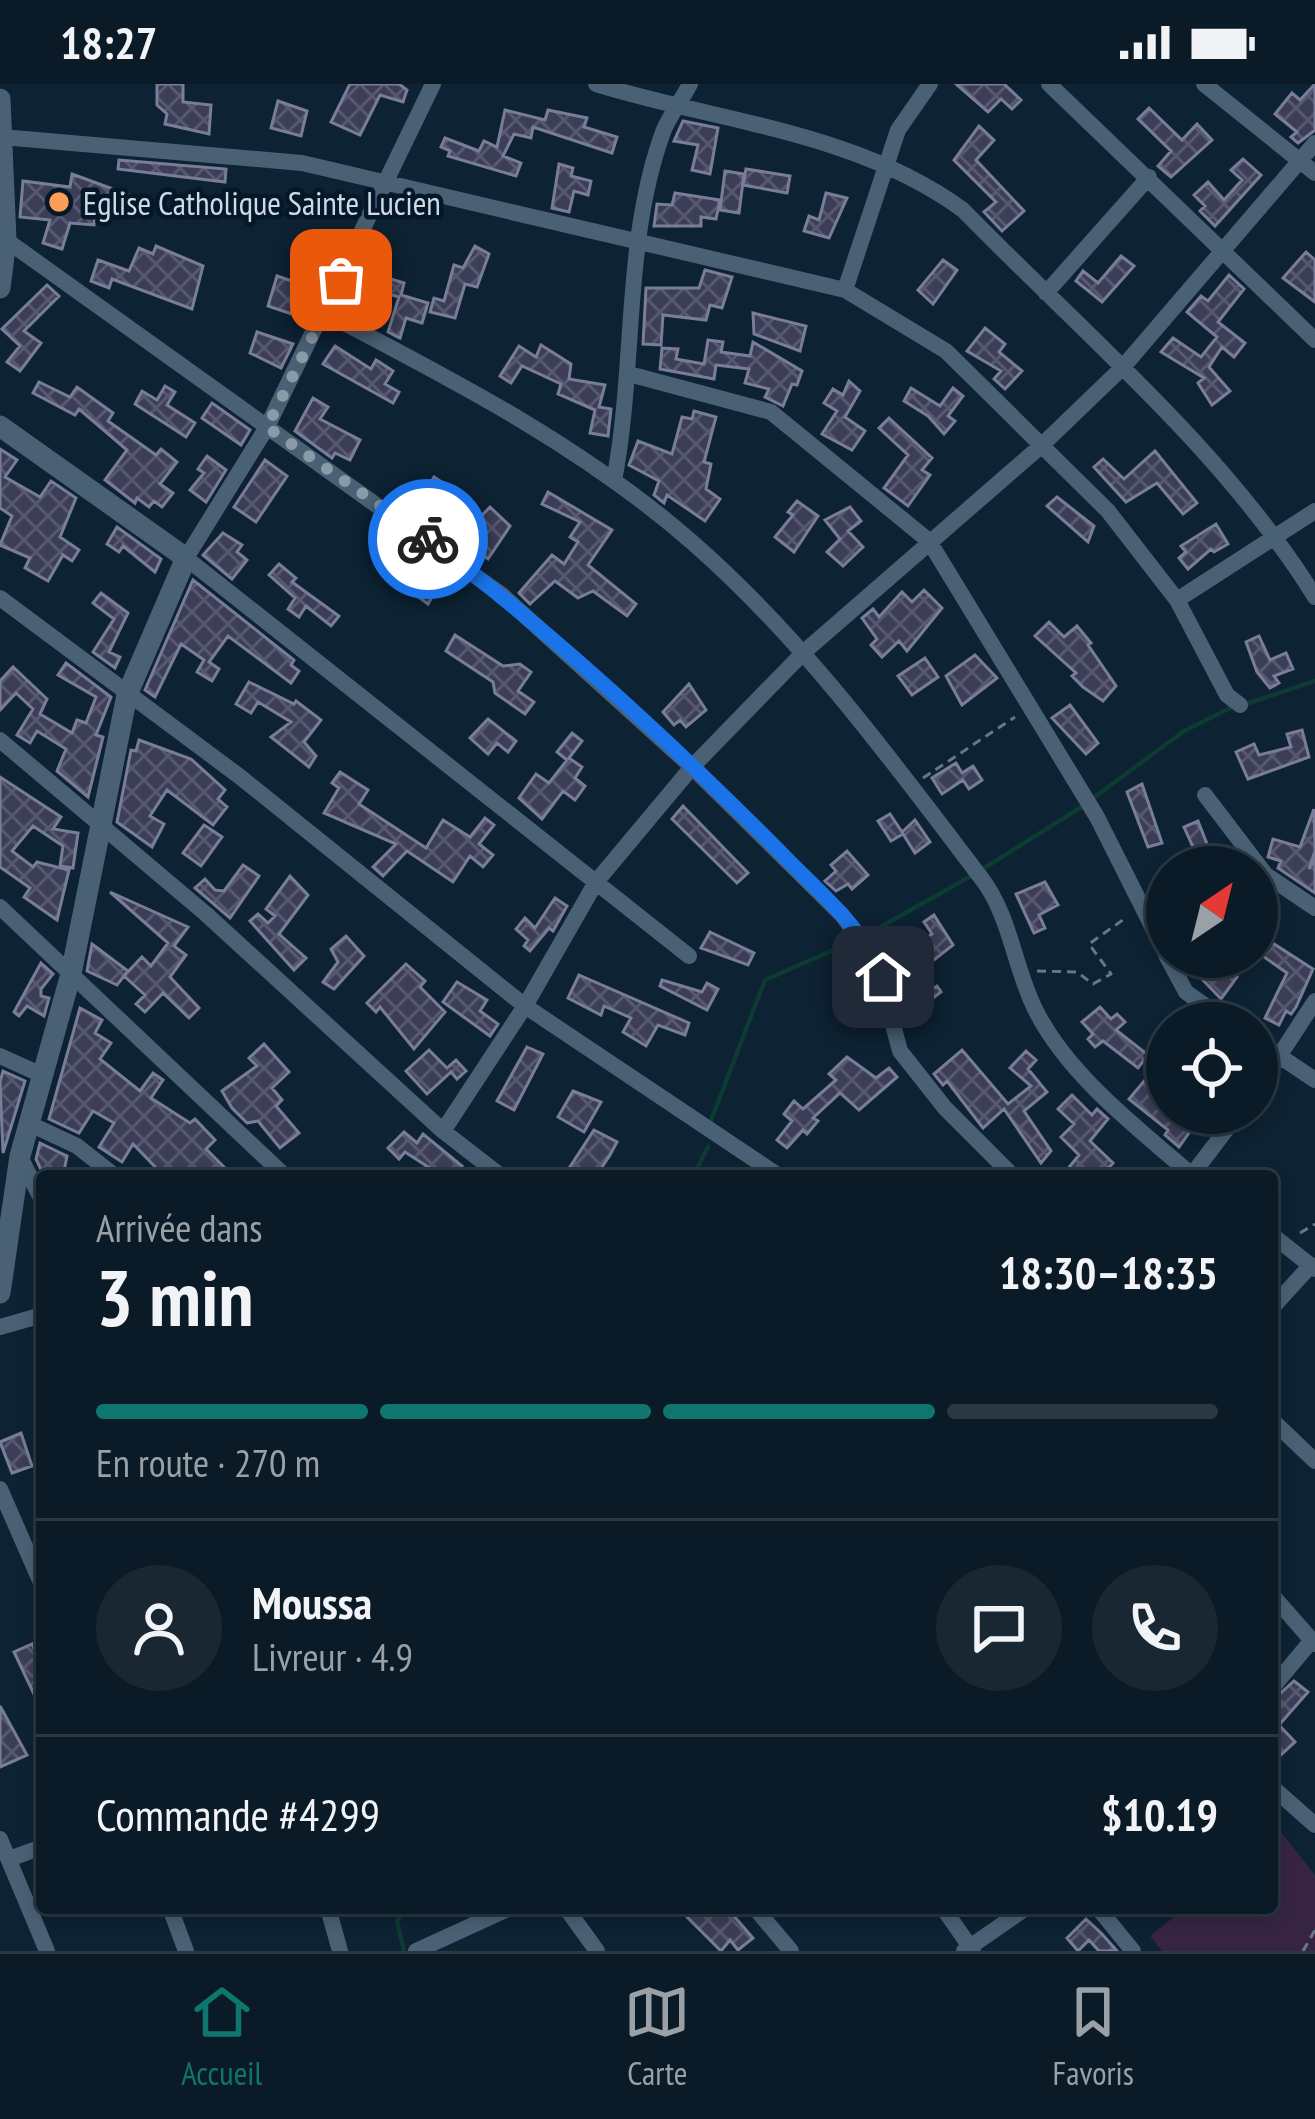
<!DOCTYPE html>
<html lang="fr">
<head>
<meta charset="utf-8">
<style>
	:root { --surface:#0a1a26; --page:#182732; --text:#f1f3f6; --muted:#99a1a7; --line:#2a3843; --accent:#0f766e }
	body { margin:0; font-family:"PT Sans Narrow",sans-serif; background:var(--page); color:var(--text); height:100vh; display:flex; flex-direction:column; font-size:45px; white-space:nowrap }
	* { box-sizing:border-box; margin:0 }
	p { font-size:39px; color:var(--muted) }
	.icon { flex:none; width:66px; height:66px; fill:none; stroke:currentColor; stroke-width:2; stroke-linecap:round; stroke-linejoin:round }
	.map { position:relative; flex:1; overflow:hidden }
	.drawer { position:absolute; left:36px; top:1086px; width:1242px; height:744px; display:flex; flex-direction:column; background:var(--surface); border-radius:12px; box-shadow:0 6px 18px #0003,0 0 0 3px var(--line) }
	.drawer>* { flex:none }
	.needle { width:78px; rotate:35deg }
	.fabs { position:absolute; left:1146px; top:762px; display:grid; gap:24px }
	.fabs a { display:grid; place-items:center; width:132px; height:132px; border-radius:50%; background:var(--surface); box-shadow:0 6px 18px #0003,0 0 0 3px var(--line); font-size:60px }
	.pin { position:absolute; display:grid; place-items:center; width:102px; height:102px; color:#fff; margin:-51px; border-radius:24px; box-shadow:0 6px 18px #0006 }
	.courier { position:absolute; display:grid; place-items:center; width:120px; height:120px; margin:-60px; border:9px solid #1a73e8; border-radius:50%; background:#fff; color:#222; box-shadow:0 3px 15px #0007 }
	.headline em { font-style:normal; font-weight:700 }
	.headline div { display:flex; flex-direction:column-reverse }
	.headline { display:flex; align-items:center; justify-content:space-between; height:204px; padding:0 60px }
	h1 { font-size:78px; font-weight:700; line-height:90px }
	.bar { display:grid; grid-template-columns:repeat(4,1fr); gap:18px 12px; align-content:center; height:144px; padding:0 60px }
	.bar i { height:15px; border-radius:9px; background:var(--line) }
	.bar .current { background:var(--accent) }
	.bar p { grid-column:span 4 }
	.line { display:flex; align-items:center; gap:30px; padding:0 60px; border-top:3px solid var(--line) }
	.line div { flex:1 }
	.round { display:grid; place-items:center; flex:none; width:126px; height:126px; border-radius:63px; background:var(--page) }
	.status { display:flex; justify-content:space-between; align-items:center; height:84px; padding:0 60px; background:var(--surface); direction:ltr }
	.status svg { height:33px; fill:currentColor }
	.tab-bar { display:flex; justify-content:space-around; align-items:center; height:168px; border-top:3px solid var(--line); background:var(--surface); font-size:33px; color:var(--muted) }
	.tab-bar a { display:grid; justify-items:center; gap:6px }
	.tab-bar .current { color:var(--accent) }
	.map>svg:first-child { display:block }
</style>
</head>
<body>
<div class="status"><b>18:27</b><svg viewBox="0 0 49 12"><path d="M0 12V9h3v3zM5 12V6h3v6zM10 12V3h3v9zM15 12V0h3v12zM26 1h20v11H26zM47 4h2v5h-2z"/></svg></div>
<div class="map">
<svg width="1315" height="1867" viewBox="0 0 1315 1867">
	<defs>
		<pattern id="building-cross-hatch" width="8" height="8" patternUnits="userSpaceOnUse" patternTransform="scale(3)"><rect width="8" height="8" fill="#3c3e57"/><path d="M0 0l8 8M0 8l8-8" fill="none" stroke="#57596f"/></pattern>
	</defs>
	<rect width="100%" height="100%" fill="#0d2233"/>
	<!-- garden -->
	<path fill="#372442" d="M1281 1748 1315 1791V1867H1162L1150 1852 1185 1824H1272V1755Z"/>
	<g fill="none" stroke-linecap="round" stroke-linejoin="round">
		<!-- stream -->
		<path stroke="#0d3a31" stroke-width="4.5" d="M1243 621 1315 597
			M1092 715 1184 647 1232 623
			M981 786 1083 722
			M866 851 971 792
			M710 1039 765 896 856 856
			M693 1092 708 1063
			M404 1867 397 1837 405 1824"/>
	</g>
	<!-- building -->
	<path fill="url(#building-cross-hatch)" stroke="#797d99" stroke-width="3" d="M157 0H183V18L211 21 209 50 165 40 167 30 157 21Z
		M350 0H399L407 6 403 18 380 11 360 51 331 38Z
		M956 0H1004L1021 16 1012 25 1001 15 988 28Z
		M1315 0V46L1298 59 1291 53 1297 48 1275 30 1292 9 1300 16Z
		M278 17 307 27 301 52 271 44Z
		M1149 24 1182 56 1197 40 1212 56 1171 93 1158 82 1171 67 1138 35Z
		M505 26 545 36 548 26 587 34 584 43 617 53 612 69 533 43 531 54 514 50 503 72 521 79 516 92 448 72 450 67 441 63 445 54 479 67 484 57 497 63Z
		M683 37 718 44 710 90 692 86 698 61 674 57Z
		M979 42 994 56 976 76 1024 127 1002 147 984 128 996 118 954 76Z
		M1243 75 1261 91 1215 142 1200 127 1205 122 1194 111 1208 98 1224 116 1242 96 1231 86Z
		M119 76 226 85 225 98 118 85Z
		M559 80 573 84 571 92 591 97 588 111 574 107 569 128 552 124Z
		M746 85 790 92 787 109 743 101Z
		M725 87 744 90 739 129 720 126Z
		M72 90 129 111 123 129 96 120 94 141 70 139 62 165 43 159 50 136 20 133 23 97 70 103Z
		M675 109 720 116 716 135 701 133V142H654L657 120 672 121Z
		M826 109 847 114 829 154 804 147 809 132 819 136Z
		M156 162 203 182 192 225 112 195 109 204 91 197 98 176 129 187 139 164 153 170Z
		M475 162 489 170 477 203 465 200 455 234 430 228 434 214 444 217 454 181 463 184Z
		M1306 168 1315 176V218L1283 194Z
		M1121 172 1134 182 1102 218 1076 197 1083 187 1098 199Z
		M943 176 957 186 933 220 918 206Z
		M705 186 732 193 722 224 710 221 706 236 663 231 661 261 643 260 646 204H699Z
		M378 191 404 199 401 211 428 219 422 239 406 234 400 254 388 248 399 213 374 206Z
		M1229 191 1244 205 1218 238 1245 259 1234 273 1222 263 1209 283 1230 307 1212 321 1198 299 1204 294 1161 268 1173 254 1201 273 1217 253 1187 228 1201 212 1208 217Z
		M277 192 301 200 292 230 268 222Z
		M47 201 59 212 24 247 41 259 20 287 7 278 20 262 2 245Z
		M753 229 806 242 800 267 754 250Z
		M985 244 1005 260 999 268 1022 287 1005 305 994 295 1001 287 967 267Z
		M257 248 293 260 281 284 250 269Z
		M708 256 723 258 721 268 750 272 753 258 802 287 797 301 792 300 783 322 765 313 769 305 745 299 749 285 716 281 714 295 660 285 662 264 678 265 676 275 704 280Z
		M541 261 571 280 569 295 605 301 599 323 611 325 608 352 590 349 595 326 558 310 561 300 522 282 511 299 500 292 519 262 536 273Z
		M335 262 371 285 376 276 393 287 385 300 399 308 393 319 323 280Z
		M849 297 860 307 845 333 865 347 852 366 822 350 837 327 824 319 833 305 843 311Z
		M39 298 70 313 77 303 113 329 108 337 156 371 161 365 177 378 160 400 173 409 162 423 154 417 149 423 137 414 135 419 105 396 127 366 79 325 75 331 33 309Z
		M165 302 175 308 167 321 195 339 186 353 135 320 142 307 157 316Z
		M911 304 940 322 953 304 963 312 948 332 955 337 944 350 928 332 904 317Z
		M313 314 328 323 320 335 360 356 350 376 335 369 332 374 295 347Z
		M212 319 250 346 241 361 202 334Z
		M694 327 716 333 704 378 711 380 706 405 720 415 705 437 667 411 664 419 654 411 659 397 629 381 638 357 672 370 682 333 692 335Z
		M889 334 932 374 922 386 930 391 908 422 884 404 908 371 879 344Z
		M0 365 17 376 5 393 40 413 51 397 76 414 60 453 79 466 72 477 63 471 48 497 25 484 30 474 0 461 12 432 0 424Z
		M1155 367 1197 419 1183 430 1157 399 1126 418 1094 383 1103 375 1124 395Z
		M207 372 226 386 206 418 190 406 204 389 198 385Z
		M265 376 287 392 256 438 234 423Z
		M434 393 468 415 452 445 432 435 443 415 426 406Z
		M548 408 612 446 588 481 636 520 627 532 593 507 578 514 555 497 530 520 519 509 552 471 564 480 578 458 570 453 580 438 542 420Z
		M1057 413 1094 442 1088 458 1047 422Z
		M797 417 818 432 794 468 775 453 793 431 788 428Z
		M490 423 510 442 488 475 476 467 477 454 466 448Z
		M850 423 861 437 848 447 863 463 843 482 827 468 840 455 825 436Z
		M1216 440 1228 460 1214 468 1211 465 1188 485 1179 474 1186 468 1181 462Z
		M117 443 161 475 155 488 123 462 119 468 107 460Z
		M223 449 242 461 237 468 247 476 232 495 203 471Z
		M405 474 415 483 410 489 437 504 428 520 390 492Z
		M279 480 296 494 292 498 339 532 331 542 306 522 299 533 288 525 295 514 269 491Z
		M193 496 294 576 291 581 299 587 291 599 228 552 209 578 219 585 212 597 197 588 204 576 181 560 155 613 145 606Z
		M924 506 942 524 907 567 899 557 882 573 871 561 877 555 862 534 873 525 879 533 902 508 912 518Z
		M101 509 128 529 109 568 120 573 115 584 93 568 114 535 93 519Z
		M1049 538 1064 553 1077 542 1091 559 1088 561 1116 602 1103 617 1083 603 1072 592 1076 589 1035 552Z
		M455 551 503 582 520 580 531 588 518 607 534 618 525 630 495 609 493 598 446 567Z
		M1259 552 1270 576 1286 569 1293 585 1274 592 1279 599 1270 604 1257 588 1246 558Z
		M975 571 997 594 962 621 946 592Z
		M925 574 938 593 912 611 898 592Z
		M66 579 111 613 96 651 103 653 88 713 57 687 66 665 37 647 30 659 17 651 33 625 16 609 0 626V597L13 583 47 615 40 630 72 649 77 636 86 639 96 613 58 591Z
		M249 598 294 620 296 617 321 636 304 658 316 672 309 683 271 653 291 638 258 618 251 629 236 620Z
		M689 600 706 626 686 643 680 636 674 641 663 628Z
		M1070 621 1098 659 1086 670 1052 634Z
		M488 635 516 657 508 668 497 659 488 670 470 654Z
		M1302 646 1309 673 1248 695 1236 668 1254 660 1259 671 1291 663 1287 650Z
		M572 649 582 657 569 674 582 683 575 694 585 702 575 716 563 707 542 735 519 714 536 690 549 699 567 676 557 668Z
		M139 656 191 675 225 706 218 715 227 723 213 741 167 706 150 732 164 740 152 763 117 738 131 666 136 667Z
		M956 679 962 689 973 682 982 696 969 705 963 696 942 710 932 694Z
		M340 688 368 706 359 720 426 764 443 736 470 753 485 734 494 741 479 760 493 771 483 783 470 772 453 798 407 767 383 792 373 783 396 760 324 729 339 704 332 699Z
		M0 693 61 733 53 745 78 749 73 784 60 782 63 762 33 742 12 767 33 783 37 778 69 786 57 836 24 813 30 804 0 783Z
		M1142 700 1162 759 1148 763 1127 708Z
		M683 722 748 789 737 799 672 735Z
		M1314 725 1315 767 1309 785 1315 775V809L1278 784 1281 777 1268 773 1273 755 1300 763Z
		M890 730 902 748 915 736 930 758 915 769 903 750 891 757 878 737Z
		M1198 737 1216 783H1174L1197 772 1184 743Z
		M204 741 222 753 201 782 183 769Z
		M847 767 868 791 852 805 848 800 836 807 825 797 836 787 831 781Z
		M243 781 259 792 230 834 195 804 205 795 215 806 224 807Z
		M290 792 308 811 279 850 306 874 294 886 250 837 258 830 268 839 275 832 266 825Z
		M1045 798 1058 821 1039 831 1045 844 1034 849 1016 810Z
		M110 808 188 843 174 862 186 871 170 893 199 924 189 934 163 909 145 928 136 920 145 911 124 892 142 873 151 882 168 859Z
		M555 814 567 822 553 847 549 844 530 867 524 862 528 856 516 845 525 834 535 844Z
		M934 831 953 861 916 890 929 907 937 902 941 908 907 934 901 922 912 916 892 886 921 865 917 859 932 850 924 838Z
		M710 848 754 869 748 881 701 864Z
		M1257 849 1313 885 1296 923 1291 930 1286 927 1279 941 1265 934 1287 889 1257 868Z
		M346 852 364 872 334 905 323 898 338 878 331 865Z
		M92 860 128 887 117 901 87 887Z
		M1211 873H1228L1222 882 1237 893 1221 915 1200 893Z
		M41 879 53 890 41 905V912L49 914 44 932 27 922 19 932 14 928Z
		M406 880 425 897 420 903 445 928 414 965 380 923 376 928 367 919Z
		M579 891 689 939 685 951 658 941 646 962 623 948 631 934 604 922 601 931 568 914Z
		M662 896 702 908 707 899 718 905 707 926 660 902Z
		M457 898 487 916 480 927 498 940 490 952 443 918Z
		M1100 923 1111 935 1117 930 1125 938 1116 946 1148 971 1138 984 1103 957 1095 963 1088 955 1093 950 1082 938Z
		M80 924 102 936 95 949 111 959 100 975 140 1007 153 989 163 996 151 1014 190 1039 195 1035 215 1056 206 1065 233 1092H164L133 1060 122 1078 99 1063 114 1039 93 1027 79 1049 49 1035Z
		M264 960 289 988 272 1004 282 1016 276 1022 299 1049 280 1064 258 1037 247 1039 232 1024 222 1007 257 982 249 974Z
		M527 963 543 970 514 1026 497 1017Z
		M429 966 447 984 456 976 466 987 457 995 451 988 427 1010 406 987Z
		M962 966 1008 1020 1031 1002 1010 984 1026 967 1036 976 1028 985 1047 1008 1024 1027 1051 1067 1041 1079 1004 1025 983 1044 947 997 943 1001 934 990Z
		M847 973 876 994 889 984 897 993 859 1026 840 1009 813 1034 818 1037 807 1050 803 1046 787 1064 777 1056 792 1037 784 1030 794 1017 803 1025 836 996 829 990Z
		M3 987 25 997 3 1069 0 998Z
		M1145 996 1167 1012V1029H1203L1179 1063 1165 1051 1168 1046 1129 1015Z
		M573 1007 601 1018 584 1048 558 1033Z
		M1072 1011 1092 1031 1097 1025 1108 1035 1090 1057 1113 1079 1101 1092H1062L1079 1071 1061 1053 1074 1040 1058 1025Z
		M594 1046 617 1058 610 1071 596 1092H564Z
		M404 1048 417 1059 423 1050 462 1082 454 1092H442L405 1068 399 1075 388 1064Z
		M40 1059 67 1072 63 1092H44L36 1075Z
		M21 1349 32 1382 12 1389 0 1358Z
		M32 1560 42 1583V1627L14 1568Z
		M1294 1597 1308 1608 1279 1641 1295 1658 1272 1679V1617Z
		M0 1622 27 1671 0 1683Z
		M678 1824H695L699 1830 706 1824H727L753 1854 738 1866 730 1856 721 1867Z
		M1086 1835 1102 1850 1117 1867H1099L1089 1856 1078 1867 1067 1854Z"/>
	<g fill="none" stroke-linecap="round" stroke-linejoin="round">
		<!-- path -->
		<path stroke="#667886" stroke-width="3" stroke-dasharray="9 6" stroke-linecap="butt" d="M923 694 1015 633
			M1037 887 1077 888 1093 900 1111 890 1089 860 1127 833
			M1300 1149 1315 1140
			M1303 1867 1315 1846"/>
		<!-- minor -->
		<path stroke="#4a6175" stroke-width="16" d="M433 0 267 343 186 474 689 872
			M596 0C719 38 857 48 963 126 1084 250 1223 365 1315 513
			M1049 0 1315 256
			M1204 0 1315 89
			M2 53 302 79 845 206 946 267 1108 427 1177 516 1227 611 1240 621
			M6 156 502 511 692 683 842 831 876 877 900 967 945 1024 1013 1092
			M845 206 898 46 930 0
			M1046 209 1149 93
			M325 229C453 296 584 363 693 459 805 557 893 678 982 795 1011 833 1015 888 1037 929 1071 994 1139 1045 1193 1092
			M629 290 771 328 929 457 1097 733 1167 872
			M614 397C636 283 623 158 663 48 669 32 682 16 690 0
			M0 514 239 692 525 922 779 1092
			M1177 516 1315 427
			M0 656 206 830 443 1047 501 1092
			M1205 711 1266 791 1315 824
			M0 823 285 1092
			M1167 873 1186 908 1229 939
			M1257 957 1315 996
			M0 972 42 991
			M1257 1006 1315 917
			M32 1041 77 1062 115 1092
			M443 1047 525 922 596 798 692 683 804 568 1042 361 1123 283 1315 59
			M20 1073 42 1116
			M1191 1092 1239 1029
			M1272 1151 1315 1185
			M1272 1224 1311 1181
			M0 1243 42 1231
			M1272 1336 1315 1377
			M0 1405 42 1501
			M1272 1511 1315 1560
			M1272 1604 1312 1556
			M1272 1703 1315 1741
			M0 1755 47 1867
			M9 1775 42 1763
			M170 1824 186 1867
			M328 1824 340 1867
			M566 1824 597 1867
			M755 1824 791 1867
			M943 1824 973 1867
			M1098 1824 1133 1867
			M416 1867 510 1824
			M964 1867 1026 1824"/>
		<!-- tertiary -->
		<path stroke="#4a6175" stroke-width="21" d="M0 15 6 156 0 204
			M0 342 186 474 127 611 71 890 20 1072 0 1209"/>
	</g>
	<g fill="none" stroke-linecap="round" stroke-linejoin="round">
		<!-- done -->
		<path stroke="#8a9aa7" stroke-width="12" stroke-dasharray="0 21.6" d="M341 196 267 343 428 455"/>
		<!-- route -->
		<path stroke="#1a73e8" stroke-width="15" d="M428 455C554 550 673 660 785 773 820 809 865 846 883 893"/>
	</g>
	<!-- markers -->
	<circle fill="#fd9d55" stroke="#041829" stroke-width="4.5" cx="59" cy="118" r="12"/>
	<g text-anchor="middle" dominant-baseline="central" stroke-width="9" stroke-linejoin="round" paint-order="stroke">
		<!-- poi labels -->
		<g font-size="33" fill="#cedbe6" stroke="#041829" text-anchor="start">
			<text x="83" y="118">Eglise Catholique Sainte Lucien</text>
		</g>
	</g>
</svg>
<div class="fabs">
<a><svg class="needle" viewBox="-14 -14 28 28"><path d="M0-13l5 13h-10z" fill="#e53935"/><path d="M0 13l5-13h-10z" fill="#99a1a7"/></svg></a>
<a><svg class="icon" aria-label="locate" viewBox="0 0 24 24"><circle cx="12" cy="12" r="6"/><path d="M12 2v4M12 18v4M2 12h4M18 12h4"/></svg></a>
</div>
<div class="pin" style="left:341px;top:196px;background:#ea580c"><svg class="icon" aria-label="bag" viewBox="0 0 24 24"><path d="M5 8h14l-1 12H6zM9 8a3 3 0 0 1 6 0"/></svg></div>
<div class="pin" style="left:883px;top:893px;background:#1f2937"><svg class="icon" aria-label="home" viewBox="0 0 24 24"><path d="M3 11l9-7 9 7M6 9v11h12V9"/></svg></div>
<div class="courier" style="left:428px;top:455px"><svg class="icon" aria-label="bike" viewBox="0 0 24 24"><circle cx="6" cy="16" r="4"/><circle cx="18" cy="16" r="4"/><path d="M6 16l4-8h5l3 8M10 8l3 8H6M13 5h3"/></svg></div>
<section class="drawer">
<div class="headline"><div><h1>3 min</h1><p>Arrivée dans</p></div><em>18:30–18:35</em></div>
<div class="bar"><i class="current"></i><i class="current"></i><i class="current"></i><i></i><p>En route · 270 m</p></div>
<div class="line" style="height:216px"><a class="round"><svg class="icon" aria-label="person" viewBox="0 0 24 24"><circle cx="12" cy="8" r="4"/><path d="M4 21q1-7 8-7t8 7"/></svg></a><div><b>Moussa</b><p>Livreur · 4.9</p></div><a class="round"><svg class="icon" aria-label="chat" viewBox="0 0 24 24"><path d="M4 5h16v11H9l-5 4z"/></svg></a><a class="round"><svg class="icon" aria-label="phone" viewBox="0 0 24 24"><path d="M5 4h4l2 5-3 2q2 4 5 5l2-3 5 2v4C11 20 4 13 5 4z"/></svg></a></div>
<div class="line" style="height:156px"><div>Commande #4299</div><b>$10.19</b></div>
</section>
</div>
<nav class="tab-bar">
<a class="current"><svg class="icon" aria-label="home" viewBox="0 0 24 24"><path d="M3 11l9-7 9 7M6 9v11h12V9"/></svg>Accueil</a>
<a><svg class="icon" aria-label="map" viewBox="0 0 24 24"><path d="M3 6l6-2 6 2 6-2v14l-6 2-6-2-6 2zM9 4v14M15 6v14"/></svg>Carte</a>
<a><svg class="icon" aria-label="saved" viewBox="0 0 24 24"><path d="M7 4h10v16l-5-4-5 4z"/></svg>Favoris</a>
</nav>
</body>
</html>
